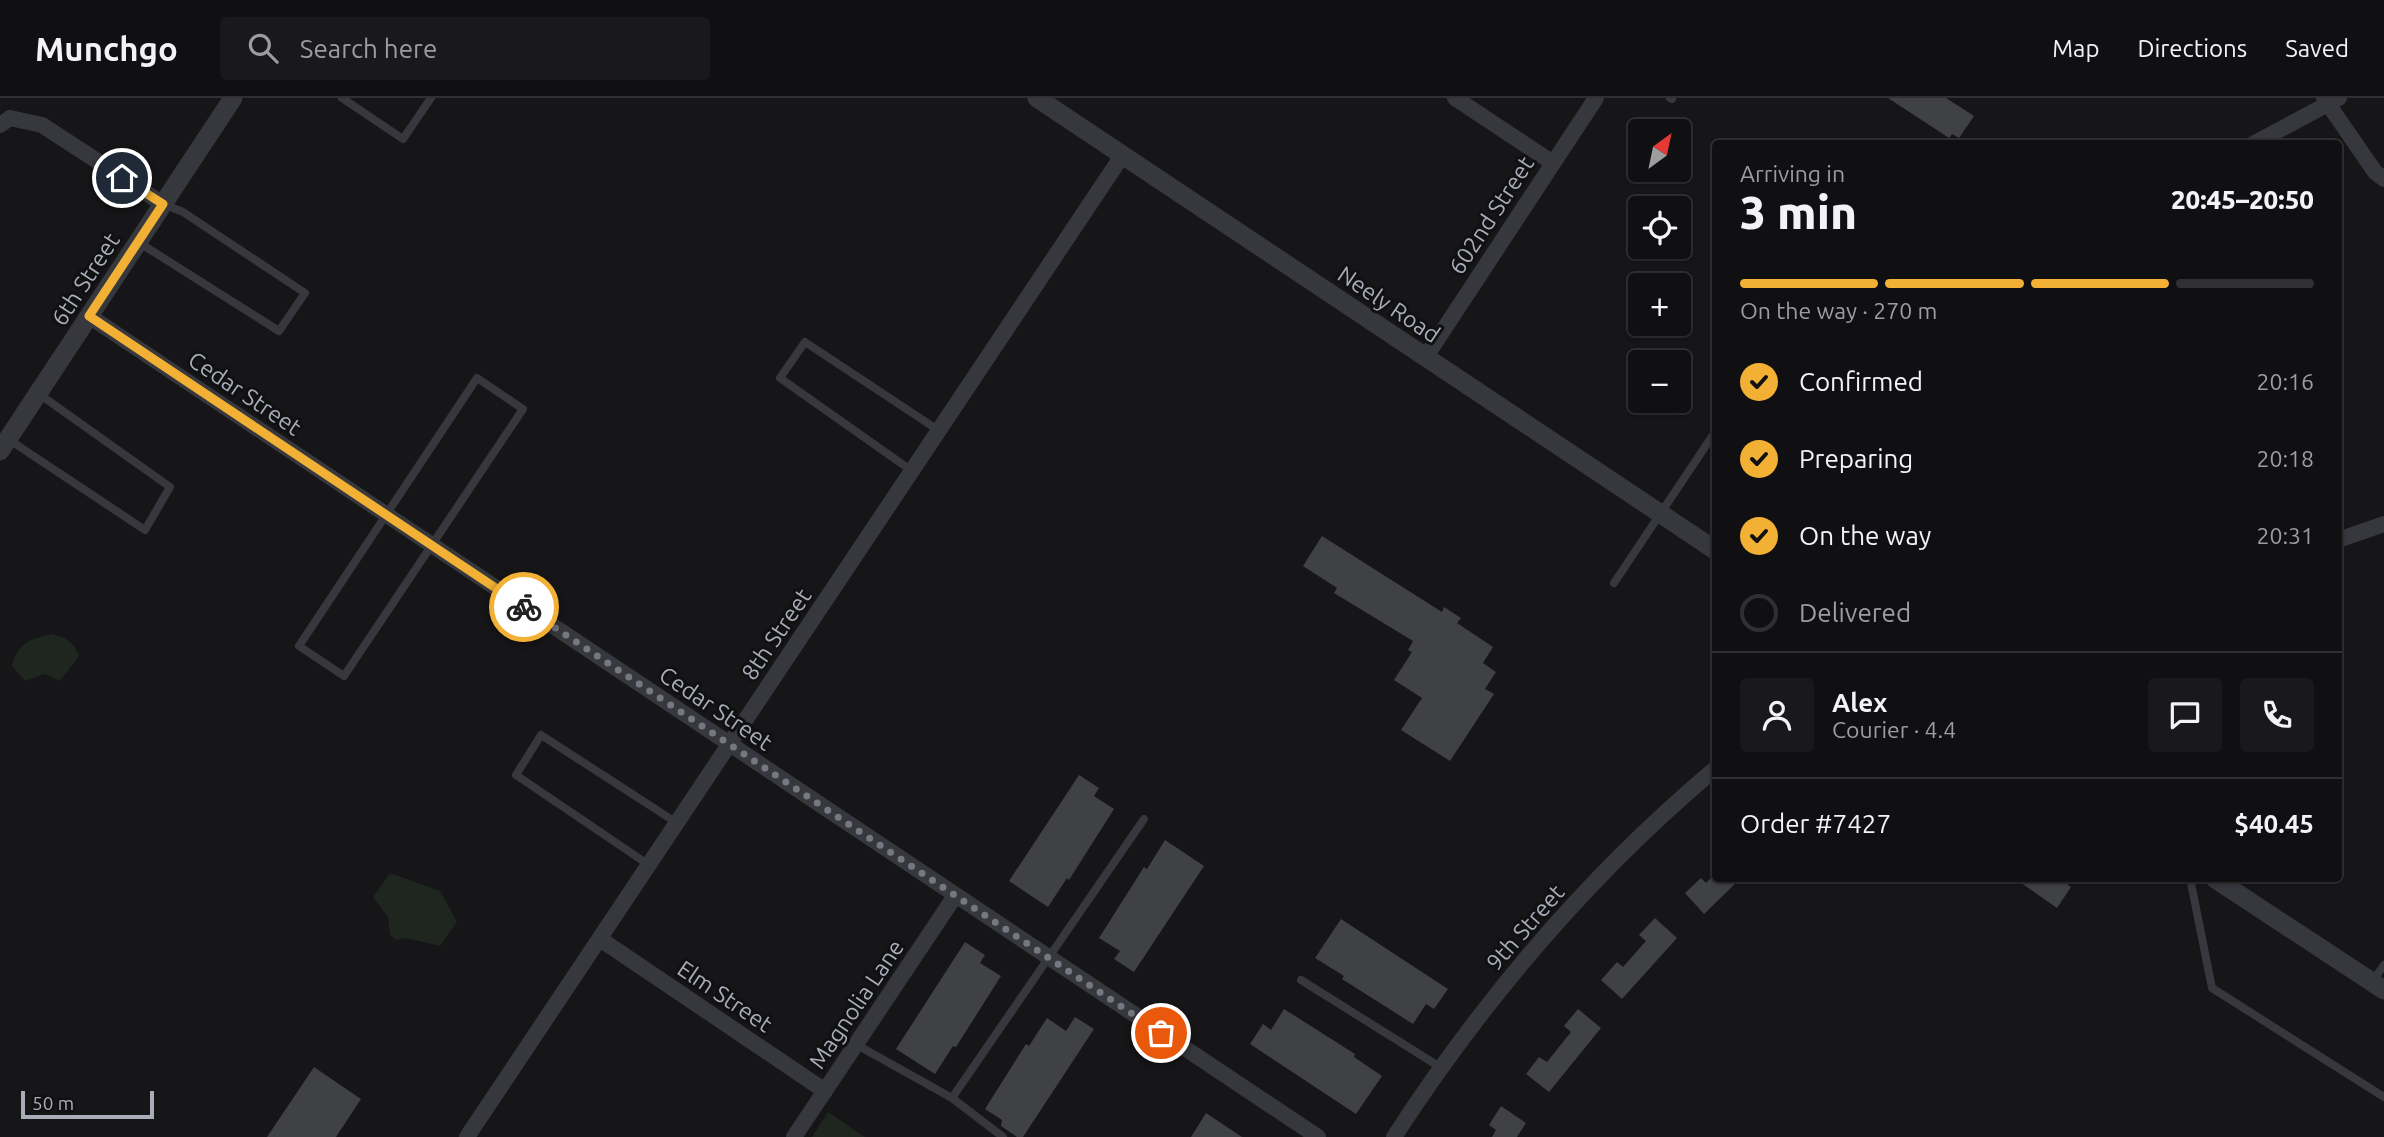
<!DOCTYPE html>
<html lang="en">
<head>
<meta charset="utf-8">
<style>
	:root { --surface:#101012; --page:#19191b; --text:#f1f3f6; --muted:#9c9d9f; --line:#303032; --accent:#f2b134 }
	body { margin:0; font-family:Ubuntu,sans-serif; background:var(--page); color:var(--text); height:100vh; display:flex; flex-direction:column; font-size:26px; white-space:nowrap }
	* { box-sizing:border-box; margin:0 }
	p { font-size:23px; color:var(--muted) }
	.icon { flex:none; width:38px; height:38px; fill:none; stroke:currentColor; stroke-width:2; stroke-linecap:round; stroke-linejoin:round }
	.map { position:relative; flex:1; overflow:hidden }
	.sheet { position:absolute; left:1712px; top:42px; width:630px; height:742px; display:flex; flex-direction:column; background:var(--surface); border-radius:7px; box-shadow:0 2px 5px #0004,0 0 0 2px var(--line) }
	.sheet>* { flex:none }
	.needle { width:46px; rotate:33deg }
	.fabs { position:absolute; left:1628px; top:21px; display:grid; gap:14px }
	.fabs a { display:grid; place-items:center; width:63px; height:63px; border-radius:7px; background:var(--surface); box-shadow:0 2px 5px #0004,0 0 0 2px var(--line); font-size:35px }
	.scale { position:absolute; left:21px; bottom:18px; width:133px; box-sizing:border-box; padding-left:7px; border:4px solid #a8adb8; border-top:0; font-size:19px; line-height:24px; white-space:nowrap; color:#a8adb8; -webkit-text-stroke:5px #111113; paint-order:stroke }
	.pin { position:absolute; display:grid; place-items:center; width:60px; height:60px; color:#fff; margin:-30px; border:4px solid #fff; border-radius:50%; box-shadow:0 2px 7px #0007 }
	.courier { position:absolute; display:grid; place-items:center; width:70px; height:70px; margin:-35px; border:5px solid #f2b134; border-radius:50%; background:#fff; color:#222; box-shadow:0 2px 9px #0007 }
	.headline em { font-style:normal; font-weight:800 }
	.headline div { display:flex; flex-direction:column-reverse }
	.headline { display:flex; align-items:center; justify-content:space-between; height:119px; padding:0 28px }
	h1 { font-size:46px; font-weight:800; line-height:52px }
	.bar { display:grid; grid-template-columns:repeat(4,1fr); gap:10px 7px; align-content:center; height:84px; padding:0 28px }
	.bar i { height:9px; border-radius:5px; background:var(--line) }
	.bar .selected { background:var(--accent) }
	.bar p { grid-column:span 4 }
	.line { display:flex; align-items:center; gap:18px; padding:0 28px; border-top:2px solid var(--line) }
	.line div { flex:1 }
	.round { display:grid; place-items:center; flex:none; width:74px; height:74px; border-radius:7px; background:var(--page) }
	ol { padding:0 28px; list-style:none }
	li { display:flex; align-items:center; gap:21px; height:77px }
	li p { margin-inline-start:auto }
	li .icon { padding:7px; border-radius:50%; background:var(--accent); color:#111; stroke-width:4 }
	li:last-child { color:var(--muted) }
	li i { width:38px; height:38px; border:4px solid var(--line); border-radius:50% }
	header { display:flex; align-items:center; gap:42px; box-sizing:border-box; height:98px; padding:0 35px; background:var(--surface); border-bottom:2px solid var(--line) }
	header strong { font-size:33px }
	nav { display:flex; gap:38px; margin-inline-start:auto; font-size:24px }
	.search { width:490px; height:63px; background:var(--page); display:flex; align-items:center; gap:18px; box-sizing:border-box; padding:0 24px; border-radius:7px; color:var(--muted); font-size:26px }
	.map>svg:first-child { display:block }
</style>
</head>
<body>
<header>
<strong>Munchgo</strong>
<div class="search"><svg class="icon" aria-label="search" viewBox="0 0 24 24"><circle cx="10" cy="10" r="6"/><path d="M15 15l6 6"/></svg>Search here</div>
<nav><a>Map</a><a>Directions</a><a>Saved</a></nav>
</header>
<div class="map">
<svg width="2384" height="1039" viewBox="0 0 2384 1039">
	<rect width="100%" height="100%" fill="#161618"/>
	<!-- green -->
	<path fill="#1e261f" d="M51 536C67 540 73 543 79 558L60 583 45 576 25 583 12 568C19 542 32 542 51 536Z
		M390 775 440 793 457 824 440 848 406 840 396 842 390 837 388 819 373 799Z
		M828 1014 865 1039H812Z"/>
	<!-- building -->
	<path fill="#404145" d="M1888 0H1946L1974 18 1959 40 1952 36 1949 40Z
		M1322 438 1442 514 1444 509 1461 520 1457 525 1493 549 1483 565 1496 574 1485 591 1494 596 1450 663 1401 632 1422 600 1394 582 1412 554 1408 552 1413 543 1334 495 1337 490 1303 468Z
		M1079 677 1099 690 1094 698 1114 711 1069 782 1067 780 1048 809 1009 783Z
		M1165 742 1204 768 1134 874 1114 861 1120 853 1099 840 1144 769 1147 771Z
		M1701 780 1706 785 1711 780H1741L1704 816 1685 795Z
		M2014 780H2059L2071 789 2057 810Z
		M1655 820 1677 840 1622 901 1601 882 1617 864 1623 869 1646 843 1639 837Z
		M1341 821 1448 891 1434 911 1426 906 1413 926 1342 881 1344 878 1315 860Z
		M965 844 985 857 980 865 1001 878 956 949 953 948 935 976 896 951Z
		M1284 911 1355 956 1354 959 1382 978 1356 1016 1250 946 1263 926 1271 932Z
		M1578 911 1601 930 1549 994 1526 976 1539 959 1547 964 1571 934 1564 928Z
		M1075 919 1094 931 1023 1039H1017L1001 1028 1002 1022 985 1011 1026 946 1029 948 1047 920 1066 933Z
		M314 969 361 1001 336 1039H267Z
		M1501 1008 1526 1025 1517 1039H1492L1496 1032 1489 1027Z
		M1206 1015 1242 1039H1191Z"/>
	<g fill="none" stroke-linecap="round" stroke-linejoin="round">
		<!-- service -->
		<path stroke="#37383d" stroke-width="8" d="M342 0 403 41 431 0
			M1670 0 1672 1
			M138 144 279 233 305 195 183 114 163 106
			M477 280 523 311 344 578 299 548Z
			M8 341 145 432 170 389 39 296
			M912 373 780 280 805 244 938 332
			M1614 485 1715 334
			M649 767 516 677 541 637 677 725
			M2190 780 2212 890 2384 999
			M1301 882 1440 969
			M2372 884 2384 867
			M857 947 952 1000 1003 1039
			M952 1000 1144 721"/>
		<!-- minor -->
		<path stroke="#37383d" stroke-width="16" d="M1455 0 1553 65
			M2324 0 2375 74 2384 81
			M0 27 10 20 42 27 163 106
			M2253 46 2339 0
			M89 218 1318 1039
			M1425 260 1596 0
			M2338 442 2384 426
			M600 841 825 993
			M467 1039 1122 58
			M794 1039 955 798
			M1394 1039C1483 902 1590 776 1715 671"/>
		<!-- tertiary -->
		<path stroke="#37383d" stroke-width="19" d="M1037 0 1715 452
			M0 353 233 0
			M2214 780 2384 892"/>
	</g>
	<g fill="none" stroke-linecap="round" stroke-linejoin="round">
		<!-- done -->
		<path stroke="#757880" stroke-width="7" stroke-dasharray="0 12.6" d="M524 509 1161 935"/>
		<!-- route -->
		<path stroke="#f2b134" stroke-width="9" d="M122 80 163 106 89 218 524 509"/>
	</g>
	<g text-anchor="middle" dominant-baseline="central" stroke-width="6" stroke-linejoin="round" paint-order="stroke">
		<!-- street labels -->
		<g font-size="23" fill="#a8adb8" stroke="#111113">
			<text transform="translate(1491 117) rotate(-57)">602nd Street</text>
			<text transform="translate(85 181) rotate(-57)">6th Street</text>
			<text transform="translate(1389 206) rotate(34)">Neely Road</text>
			<text transform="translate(245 295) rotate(34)">Cedar Street</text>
			<text transform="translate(776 536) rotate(-56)">8th Street</text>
			<text transform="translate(716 610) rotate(34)">Cedar Street</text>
			<text transform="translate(1525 829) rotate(-49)">9th Street</text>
			<text transform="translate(725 898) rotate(34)">Elm Street</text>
			<text transform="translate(856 906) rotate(-56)">Magnolia Lane</text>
		</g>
	</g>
</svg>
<div class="fabs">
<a><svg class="needle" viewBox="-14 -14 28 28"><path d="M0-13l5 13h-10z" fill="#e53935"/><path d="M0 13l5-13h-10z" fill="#9c9d9f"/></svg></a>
<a><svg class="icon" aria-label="locate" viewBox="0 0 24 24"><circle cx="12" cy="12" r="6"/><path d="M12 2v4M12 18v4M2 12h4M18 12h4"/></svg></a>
<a>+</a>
<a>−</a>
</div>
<div class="scale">50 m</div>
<div class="pin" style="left:1161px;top:935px;background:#ea580c"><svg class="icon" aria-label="bag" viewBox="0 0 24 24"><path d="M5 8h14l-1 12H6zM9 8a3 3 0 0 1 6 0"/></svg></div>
<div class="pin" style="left:122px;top:80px;background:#1f2937"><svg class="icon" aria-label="home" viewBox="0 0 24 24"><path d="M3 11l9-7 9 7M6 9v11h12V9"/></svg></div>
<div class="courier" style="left:524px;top:509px"><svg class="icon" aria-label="bike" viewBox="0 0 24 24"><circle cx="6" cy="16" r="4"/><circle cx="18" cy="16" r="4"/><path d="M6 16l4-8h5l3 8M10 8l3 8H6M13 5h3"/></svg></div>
<section class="sheet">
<div class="headline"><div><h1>3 min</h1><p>Arriving in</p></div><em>20:45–20:50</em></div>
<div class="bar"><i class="selected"></i><i class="selected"></i><i class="selected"></i><i></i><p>On the way · 270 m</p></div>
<ol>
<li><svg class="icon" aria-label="check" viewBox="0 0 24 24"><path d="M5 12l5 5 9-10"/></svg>Confirmed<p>20:16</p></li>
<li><svg class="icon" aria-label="check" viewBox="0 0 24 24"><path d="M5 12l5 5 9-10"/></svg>Preparing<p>20:18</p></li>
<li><svg class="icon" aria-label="check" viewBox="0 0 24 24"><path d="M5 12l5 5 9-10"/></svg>On the way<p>20:31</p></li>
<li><i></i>Delivered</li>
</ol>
<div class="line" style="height:126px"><a class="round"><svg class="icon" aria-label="person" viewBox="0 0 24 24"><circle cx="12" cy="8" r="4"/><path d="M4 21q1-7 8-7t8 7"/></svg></a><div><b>Alex</b><p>Courier · 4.4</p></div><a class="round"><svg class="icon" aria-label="chat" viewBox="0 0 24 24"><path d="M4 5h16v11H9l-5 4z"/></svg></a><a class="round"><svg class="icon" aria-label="phone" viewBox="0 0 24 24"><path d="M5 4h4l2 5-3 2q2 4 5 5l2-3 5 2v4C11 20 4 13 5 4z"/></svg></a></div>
<div class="line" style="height:91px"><div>Order #7427</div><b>$40.45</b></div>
</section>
</div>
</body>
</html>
